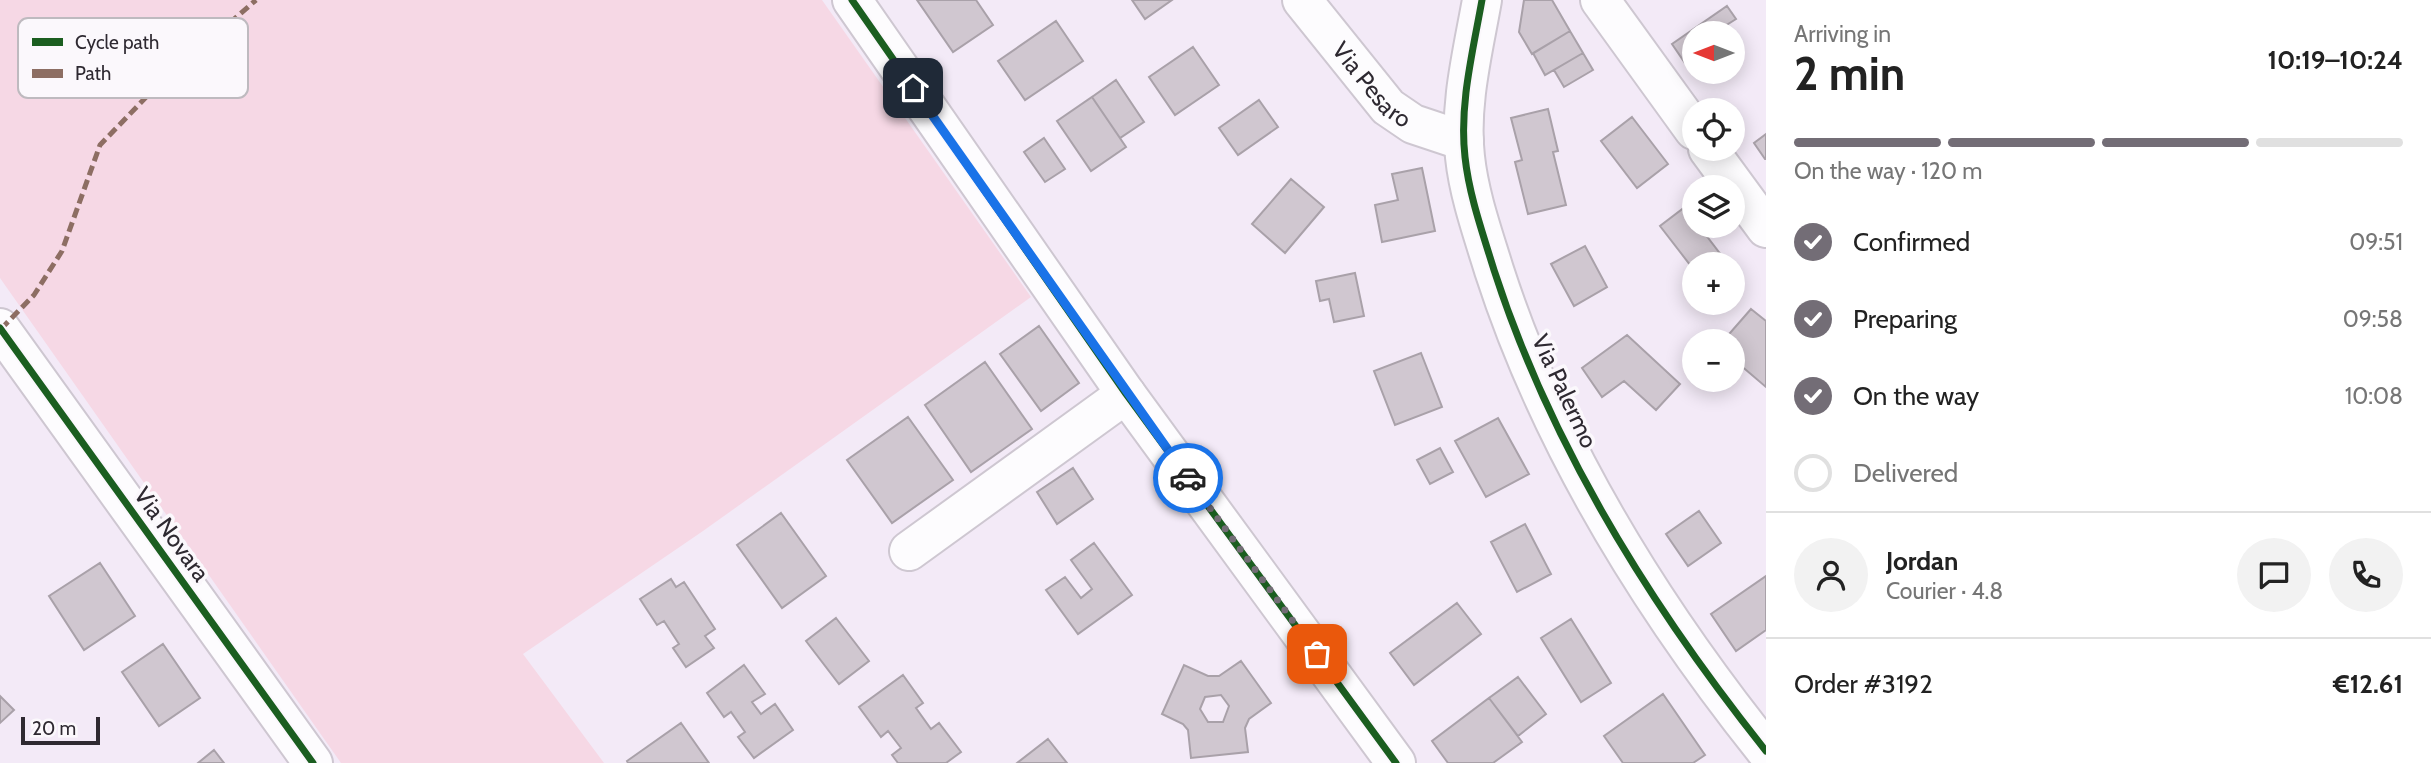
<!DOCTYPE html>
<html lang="en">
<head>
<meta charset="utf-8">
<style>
	:root { --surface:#fff; --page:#f2f2f2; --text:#222; --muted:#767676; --line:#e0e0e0; --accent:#736d76 }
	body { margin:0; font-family:Cabin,sans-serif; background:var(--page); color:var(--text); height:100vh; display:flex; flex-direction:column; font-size:26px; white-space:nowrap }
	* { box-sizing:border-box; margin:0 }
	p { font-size:23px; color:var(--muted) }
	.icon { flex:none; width:38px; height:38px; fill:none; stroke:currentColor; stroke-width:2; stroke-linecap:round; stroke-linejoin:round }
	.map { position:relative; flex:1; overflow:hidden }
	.panel { display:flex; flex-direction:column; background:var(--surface); width:665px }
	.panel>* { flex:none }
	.needle { width:46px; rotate:270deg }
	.fabs { position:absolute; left:1682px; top:21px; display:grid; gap:14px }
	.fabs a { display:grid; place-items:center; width:63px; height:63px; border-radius:50%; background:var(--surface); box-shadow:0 4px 18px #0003; font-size:35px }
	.scale { position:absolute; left:21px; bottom:18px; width:79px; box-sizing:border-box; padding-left:7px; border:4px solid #2e2931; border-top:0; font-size:19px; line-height:24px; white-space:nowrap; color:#2e2931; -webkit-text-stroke:5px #fbf8fc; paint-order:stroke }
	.pin { position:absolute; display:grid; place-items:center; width:60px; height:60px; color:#fff; margin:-30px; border-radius:14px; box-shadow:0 4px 10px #0006 }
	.courier { position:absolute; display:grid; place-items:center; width:70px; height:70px; margin:-35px; border:5px solid #1a73e8; border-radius:50%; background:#fff; color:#222; box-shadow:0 2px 9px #0007 }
	.head em { font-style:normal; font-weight:700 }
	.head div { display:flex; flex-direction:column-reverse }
	.head { display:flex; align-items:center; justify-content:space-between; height:119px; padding:0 28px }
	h1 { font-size:46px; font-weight:700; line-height:52px }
	.bar { display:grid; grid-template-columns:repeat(4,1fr); gap:10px 7px; align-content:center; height:84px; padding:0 28px }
	.bar i { height:9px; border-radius:5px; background:var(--line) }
	.bar .active { background:var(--accent) }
	.bar p { grid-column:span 4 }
	.line { display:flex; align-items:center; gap:18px; padding:0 28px; border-top:2px solid var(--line) }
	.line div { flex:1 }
	.round { display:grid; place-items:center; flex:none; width:74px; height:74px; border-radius:37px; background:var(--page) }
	ol { padding:0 28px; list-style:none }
	li { display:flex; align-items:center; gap:21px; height:77px }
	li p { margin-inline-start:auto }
	li .icon { padding:7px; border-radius:50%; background:var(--accent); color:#fff; stroke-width:4 }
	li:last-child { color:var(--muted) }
	li i { width:38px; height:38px; border:4px solid var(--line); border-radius:50% }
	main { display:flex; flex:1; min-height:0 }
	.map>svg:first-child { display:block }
</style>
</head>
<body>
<main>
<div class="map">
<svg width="1766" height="763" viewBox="0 0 1766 763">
	<rect width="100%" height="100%" fill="#f3eaf7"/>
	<!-- green -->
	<path fill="#f6d8e5" d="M0 0H822L1031 297 703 531 523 654 604 763H341L0 278Z"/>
	<!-- building -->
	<path fill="#d0c7d0" stroke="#a9a1a9" stroke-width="2" fill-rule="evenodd" d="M917 0H976L993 25 953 52Z
		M1132 0H1172L1145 19Z
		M1524 0H1552L1570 31 1532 54 1519 32Z
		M1727 6 1736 19 1725 26 1730 33H1694V65L1689 69 1672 44Z
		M1056 21 1083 61 1025 100 998 61Z
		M1570 31 1583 53 1545 75 1533 53Z
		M1193 47 1219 85 1175 115 1149 77Z
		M1583 53 1593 70 1564 87 1554 70Z
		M1116 80 1144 122 1120 138 1092 97Z
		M1092 97 1126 147 1091 171 1057 121Z
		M1259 100 1278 127 1238 155 1219 128Z
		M1548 109 1558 151 1553 152 1566 205 1528 214 1515 162 1522 160 1511 118Z
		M1632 117 1668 164 1637 188 1601 141Z
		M1766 134V159H1765L1754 143Z
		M1044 138 1065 169 1045 182 1024 152Z
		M1422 168 1435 231 1382 242 1375 205 1398 200 1392 174Z
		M1291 179 1324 207 1285 253 1252 224Z
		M1685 207 1694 219V226H1699L1728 264H1694V270L1660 226Z
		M1585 246 1607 287 1574 306 1551 264Z
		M1355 273 1364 316 1334 322 1329 299 1320 301 1316 281Z
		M1751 309 1766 321V387L1732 358V341H1723Z
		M1039 326 1079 383 1041 411 1000 354Z
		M1627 335 1680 384 1656 410 1624 381 1602 397 1582 368Z
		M1421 353 1442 407 1395 425 1374 371Z
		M985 362 1032 429 971 472 925 405Z
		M908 417 953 480 892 523 847 460Z
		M1498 418 1529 474 1486 497 1455 441Z
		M1440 448 1453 472 1430 484 1417 460Z
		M1073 468 1093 499 1057 524 1037 492Z
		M1699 511 1721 543 1688 566 1666 534Z
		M781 513 826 576 782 608 737 545Z
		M1525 524 1551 574 1517 592 1491 542Z
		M1094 543 1132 595 1078 634 1046 590 1065 577 1081 598 1092 589 1071 560Z
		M100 563 135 616 84 650 49 596Z
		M1766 576V630L1736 651 1711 614Z
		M671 579 676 587 684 582 715 629 705 636 714 648 686 667 673 648 679 644 664 621 657 625 640 599Z
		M1457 603 1481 634 1414 685 1390 653Z
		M836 618 869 661 839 684 806 641Z
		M1571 619 1611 683 1581 702 1541 638Z
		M163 644 200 698 159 726 122 672Z
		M1241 661 1271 703 1249 719 1245 728 1248 752 1191 758 1188 730 1183 724 1162 714 1184 665 1208 676H1219ZM1221 695 1229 706 1223 722H1208L1200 709 1205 697Z
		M744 665 765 694 752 702 761 714 775 704 793 730 754 758 738 737 745 732 731 712 724 717 707 693Z
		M903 675 923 703 916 708 931 729 939 723 961 752 946 763H898L892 755 901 748 888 731 881 737 859 707Z
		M1518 677 1546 714 1518 736 1489 698Z
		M1663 694 1705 755 1693 763H1623L1604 736Z
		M0 696 14 710 0 723Z
		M1489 698 1522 742 1493 763H1448L1432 741Z
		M681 723 709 763H628L627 761Z
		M1048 739 1067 763H1017Z
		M214 750 224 763H198Z"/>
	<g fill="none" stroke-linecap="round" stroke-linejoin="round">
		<!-- minor casing -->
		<g stroke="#cec7d1" stroke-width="42">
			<g id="minor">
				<path d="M852 0 1126 394 1396 763"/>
				<path id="s1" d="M1302 0 1388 107 1413 124 1464 141"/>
				<path d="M1482 0C1473 51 1459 105 1465 157 1469 195 1483 234 1494 270 1551 447 1651 607 1766 751"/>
				<path d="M1600 0 1694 130"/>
				<path d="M1708 149 1766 228"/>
				<path d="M0 328 313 763"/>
				<path d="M909 551 1126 394"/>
			</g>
		</g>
		<!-- minor -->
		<use href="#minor" stroke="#fdfcfe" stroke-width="38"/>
		<!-- quiet -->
		<path stroke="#8d6e63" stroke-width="5" stroke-dasharray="10 5" stroke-linecap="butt" d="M1 329 34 295 62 251 100 145 153 90 256 0"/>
		<!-- cycleway casing -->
		<g stroke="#fbf8fc" stroke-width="11">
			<path id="cycleway" d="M852 0 1126 394 1396 763
				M1482 0C1473 51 1459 105 1465 157 1469 195 1483 234 1494 270 1551 447 1651 607 1766 751
				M0 328 313 763"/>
		</g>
		<!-- cycleway -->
		<use href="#cycleway" stroke="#1b5e20" stroke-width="7"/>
	</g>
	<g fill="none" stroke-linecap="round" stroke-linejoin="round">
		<!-- done -->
		<path stroke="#736d76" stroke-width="7" stroke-dasharray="0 12.6" d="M1188 478 1317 654"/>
		<!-- route -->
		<path stroke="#1a73e8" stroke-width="9" d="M913 88 1188 478"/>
	</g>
	<g text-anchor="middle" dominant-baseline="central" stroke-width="7" stroke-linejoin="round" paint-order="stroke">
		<!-- street labels -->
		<g font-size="24" fill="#2e2931" stroke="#fbf8fc">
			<text stroke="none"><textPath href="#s1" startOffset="110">Via Pesaro</textPath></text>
			<text transform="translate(1565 391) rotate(65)">Via Palermo</text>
			<text transform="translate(172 534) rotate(54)">Via Novara</text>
		</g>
	</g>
	<!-- legend -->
	<rect x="18" y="18" width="230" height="80" rx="10" fill="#fbf8fc" stroke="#bebabf" stroke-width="2"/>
	<rect x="32" y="38" width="31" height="8" fill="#1b5e20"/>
	<rect x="32" y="69" width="31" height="9" fill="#8d6e63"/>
	<g font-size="19" fill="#2e2931">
		<text x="75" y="49">Cycle path</text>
		<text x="75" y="80">Path</text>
	</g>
</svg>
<div class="fabs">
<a><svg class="needle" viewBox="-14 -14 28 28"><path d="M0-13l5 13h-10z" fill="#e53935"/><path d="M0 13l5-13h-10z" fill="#767676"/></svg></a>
<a><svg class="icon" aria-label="locate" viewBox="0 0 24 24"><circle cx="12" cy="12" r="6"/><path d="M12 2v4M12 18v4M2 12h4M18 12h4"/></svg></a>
<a><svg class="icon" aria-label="layers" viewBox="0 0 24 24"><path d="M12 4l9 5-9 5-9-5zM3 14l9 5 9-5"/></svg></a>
<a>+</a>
<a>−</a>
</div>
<div class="scale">20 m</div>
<div class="pin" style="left:1317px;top:654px;background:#ea580c"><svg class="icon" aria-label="bag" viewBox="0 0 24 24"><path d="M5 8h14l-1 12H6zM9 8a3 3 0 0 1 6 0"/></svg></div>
<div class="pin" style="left:913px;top:88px;background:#1f2937"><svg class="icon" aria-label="home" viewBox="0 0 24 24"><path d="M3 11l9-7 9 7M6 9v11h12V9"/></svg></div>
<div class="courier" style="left:1188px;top:478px"><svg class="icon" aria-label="car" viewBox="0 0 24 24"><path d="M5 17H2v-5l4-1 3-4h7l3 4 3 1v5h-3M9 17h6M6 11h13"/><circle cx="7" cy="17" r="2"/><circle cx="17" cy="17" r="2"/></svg></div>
</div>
<section class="panel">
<div class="head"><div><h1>2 min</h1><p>Arriving in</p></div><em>10:19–10:24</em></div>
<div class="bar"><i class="active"></i><i class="active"></i><i class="active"></i><i></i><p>On the way · 120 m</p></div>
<ol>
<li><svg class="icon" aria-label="check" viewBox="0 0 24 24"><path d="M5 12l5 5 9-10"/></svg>Confirmed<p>09:51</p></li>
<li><svg class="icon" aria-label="check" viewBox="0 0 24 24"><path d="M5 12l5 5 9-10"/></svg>Preparing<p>09:58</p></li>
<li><svg class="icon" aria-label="check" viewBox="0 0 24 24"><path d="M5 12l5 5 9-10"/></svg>On the way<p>10:08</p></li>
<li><i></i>Delivered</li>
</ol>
<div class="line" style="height:126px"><a class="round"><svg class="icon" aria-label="person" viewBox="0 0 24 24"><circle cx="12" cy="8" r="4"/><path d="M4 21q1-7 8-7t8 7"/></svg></a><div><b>Jordan</b><p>Courier · 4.8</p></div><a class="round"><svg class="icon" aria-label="chat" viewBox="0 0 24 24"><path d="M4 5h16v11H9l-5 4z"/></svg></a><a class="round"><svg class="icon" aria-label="phone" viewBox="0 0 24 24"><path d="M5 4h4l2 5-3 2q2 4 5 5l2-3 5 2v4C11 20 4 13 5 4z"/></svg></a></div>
<div class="line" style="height:91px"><div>Order #3192</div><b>€12.61</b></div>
</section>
</main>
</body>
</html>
